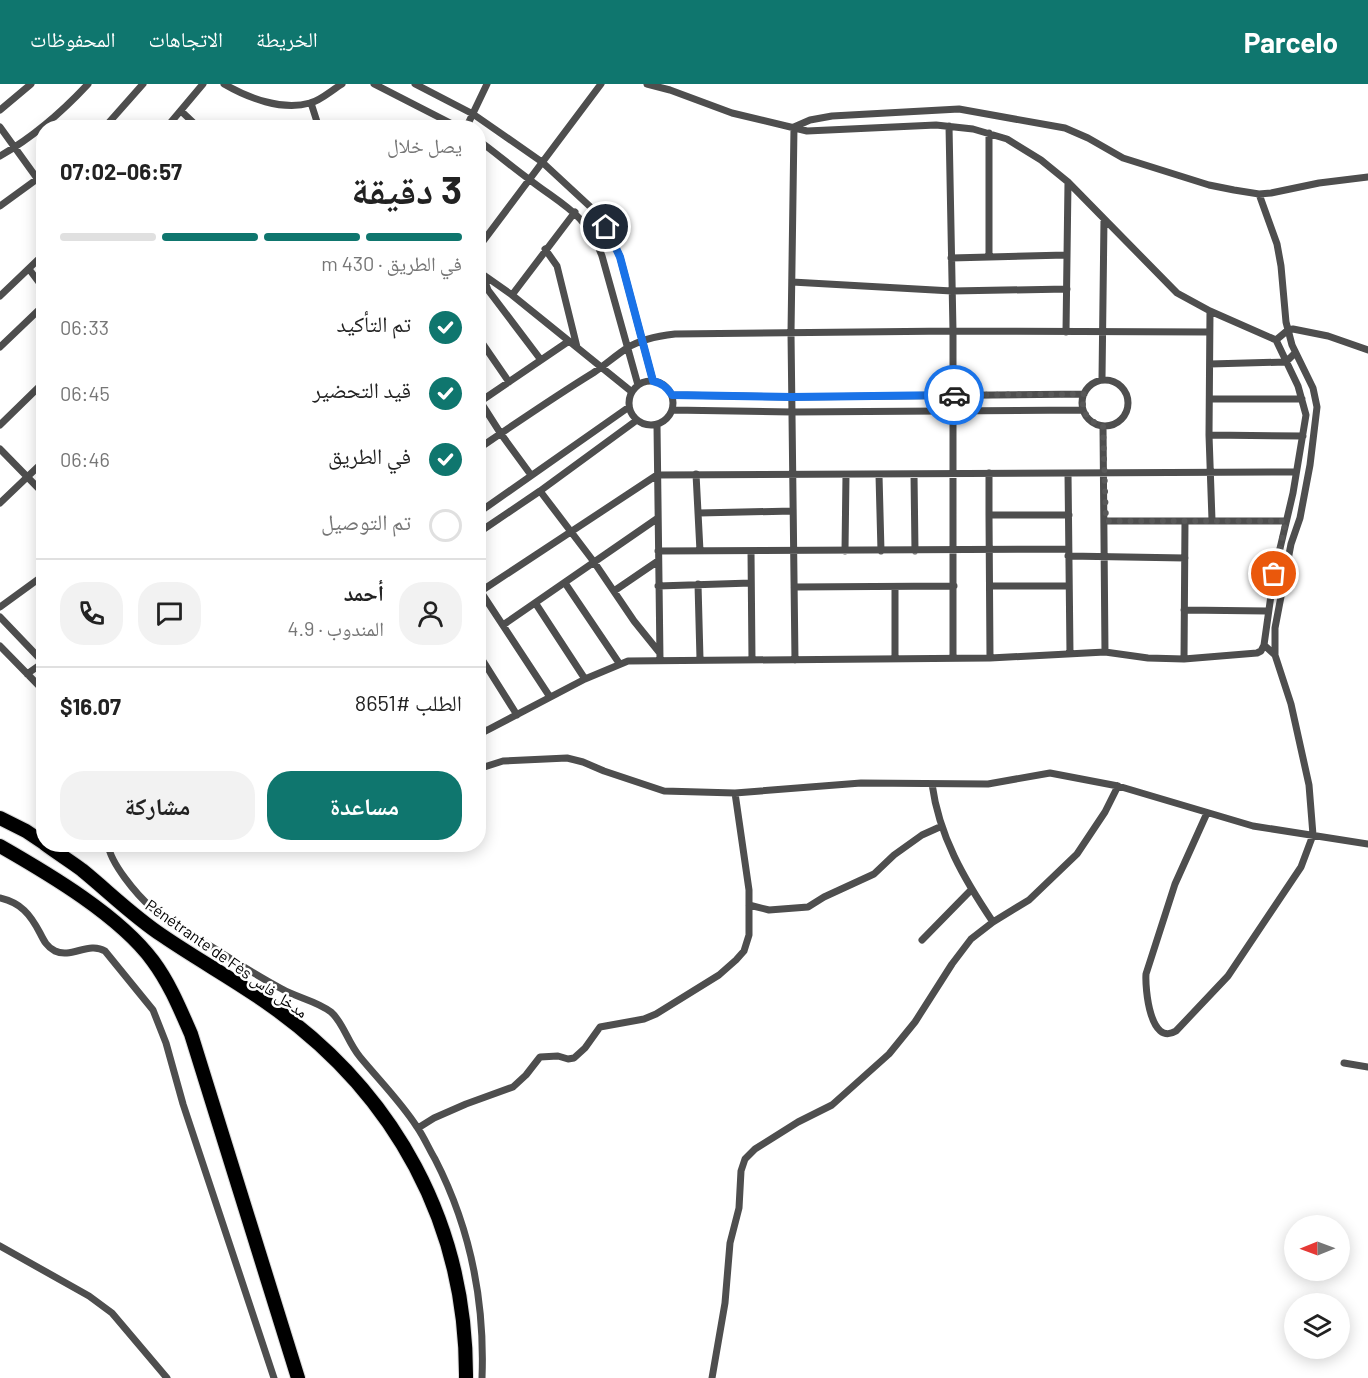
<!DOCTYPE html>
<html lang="ar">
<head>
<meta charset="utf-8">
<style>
	:root { --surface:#fff; --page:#f2f2f2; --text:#222; --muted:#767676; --line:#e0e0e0; --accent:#0f766e }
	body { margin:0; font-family:Barlow,"Noto Naskh Arabic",sans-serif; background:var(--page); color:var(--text); direction:rtl; height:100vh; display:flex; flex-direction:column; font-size:22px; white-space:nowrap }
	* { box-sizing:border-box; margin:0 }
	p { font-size:20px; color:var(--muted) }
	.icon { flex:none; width:33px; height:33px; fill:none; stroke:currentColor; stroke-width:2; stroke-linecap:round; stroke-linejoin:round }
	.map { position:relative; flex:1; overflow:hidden; direction:ltr }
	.drawer { position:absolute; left:36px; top:36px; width:450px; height:732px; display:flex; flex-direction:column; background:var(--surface); border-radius:24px; box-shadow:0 3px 15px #0003; direction:rtl }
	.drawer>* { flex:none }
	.needle { width:39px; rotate:269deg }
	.fabs { position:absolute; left:1284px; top:1131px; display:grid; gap:12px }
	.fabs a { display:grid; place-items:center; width:66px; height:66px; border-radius:50%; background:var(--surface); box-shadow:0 3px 15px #0003; font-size:30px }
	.pin { position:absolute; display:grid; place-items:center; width:51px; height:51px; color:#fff; margin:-26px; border:3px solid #fff; border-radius:50%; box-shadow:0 2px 6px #0007 }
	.courier { position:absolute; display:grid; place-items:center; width:60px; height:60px; margin:-30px; border:4px solid #1a73e8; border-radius:50%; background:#fff; color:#222; box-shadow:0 2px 8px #0007 }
	.head em { font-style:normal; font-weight:700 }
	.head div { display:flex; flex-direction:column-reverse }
	.head { display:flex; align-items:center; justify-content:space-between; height:102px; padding:0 24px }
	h1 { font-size:39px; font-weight:700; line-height:45px }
	.bar { display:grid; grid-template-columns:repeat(4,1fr); gap:9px 6px; align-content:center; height:72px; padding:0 24px }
	.bar i { height:8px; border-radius:4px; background:var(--line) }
	.bar .active { background:var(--accent) }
	.bar p { grid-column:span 4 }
	.line { display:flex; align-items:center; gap:15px; padding:0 24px; border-top:2px solid var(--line) }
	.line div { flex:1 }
	.round { display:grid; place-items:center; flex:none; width:63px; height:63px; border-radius:24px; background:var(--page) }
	ol { padding:0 24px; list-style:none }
	li { display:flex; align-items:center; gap:18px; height:66px }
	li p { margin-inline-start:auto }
	li .icon { padding:6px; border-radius:50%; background:var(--accent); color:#fff; stroke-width:4 }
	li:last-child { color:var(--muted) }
	li i { width:33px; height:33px; border:3px solid var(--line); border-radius:50% }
	.button { display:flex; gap:12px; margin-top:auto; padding:12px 24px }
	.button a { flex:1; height:69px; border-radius:24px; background:var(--accent); color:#fff; font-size:24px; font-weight:700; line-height:69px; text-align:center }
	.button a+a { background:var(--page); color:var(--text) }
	header { display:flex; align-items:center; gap:36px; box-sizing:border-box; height:84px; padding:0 30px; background:var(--accent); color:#fff }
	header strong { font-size:28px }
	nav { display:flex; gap:33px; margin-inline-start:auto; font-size:21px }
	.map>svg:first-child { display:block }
</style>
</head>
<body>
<header>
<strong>Parcelo</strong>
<nav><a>الخريطة</a><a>الاتجاهات</a><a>المحفوظات</a></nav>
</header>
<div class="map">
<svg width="1368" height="1294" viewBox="0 0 1368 1294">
	<rect width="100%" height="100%" fill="#fff"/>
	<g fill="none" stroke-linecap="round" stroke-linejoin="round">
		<!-- highway casing -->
		<g stroke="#dbdbdb" stroke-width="16">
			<path id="highway" d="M0 734 26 747 44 759
				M45 760C57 769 70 777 82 786 109 808 134 833 163 852 198 876 235 896 270 921 395 1009 467 1140 466 1294
				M0 762C49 790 120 832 153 877 170 900 180 925 191 950L298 1294"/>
		</g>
		<!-- street -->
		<path stroke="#4e4e4e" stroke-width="7" d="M224 0C248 14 282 27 310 19 320 17 332 6 342 0
			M374 0 460 44
			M415 0 473 30 542 78 597 129 613 157 620 173 653 297
			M647 0 670 6 732 29 807 47 936 41 973 45 1007 55 1041 76 1068 98 1177 209 1210 227 1276 256 1298 302 1306 331 1293 409 1274 490 1264 561 1275 571 1291 620 1309 701 1313 751 1301 783 1228 892 1176 947C1150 963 1145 904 1146 890L1175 800 1207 729
			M311 19 319 44
			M0 26 31 0
			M181 27 199 44
			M949 42 953 247V574
			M0 43 44 104
			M104 44 143 0
			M166 44 203 0
			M466 44 487 0
			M478 56C496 69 512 83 530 96 562 121 587 130 602 172L638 301
			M0 72C33 53 62 28 88 0
			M1259 110 1277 160 1281 182 1286 238 1292 261 1313 304 1317 323 1310 381 1300 434 1291 460 1275 544V571
			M0 122 44 90
			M478 164 601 0
			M545 165 557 182 577 263
			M989 172V49
			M951 174 1066 171
			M29 185 44 205
			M478 187 512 211 632 308
			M482 190 488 206 541 276
			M792 198 952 207 1067 205
			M512 211 575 128
			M0 212 44 170
			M1210 227 1209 351 1212 436
			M1066 248 1068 98
			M478 253 509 298
			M1276 256 1288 246 1293 245 1328 252 1368 266
			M0 263 44 221
			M1210 280 1286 278 1295 269
			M1102 295 1104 135
			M1082 319a23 23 0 1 1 46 0a23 23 0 1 1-46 0Z
			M629 319a22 22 0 1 1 44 0a22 22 0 1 1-44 0Z
			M672 311 792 313 1084 310
			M478 314 501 350 531 391
			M1210 315H1302
			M478 319 569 257
			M672 326 792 328 1083 326
			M0 341 44 298
			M657 341 660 575
			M1103 342 1105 568
			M1209 351 1303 352
			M0 365 44 410
			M478 365C516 339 554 313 593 289 605 281 615 272 627 264 641 255 658 252 675 250L953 247 1209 248
			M989 389V431
			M1068 389 1070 570
			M696 390 700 467
			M914 390 915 467
			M879 391 881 467
			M540 407 594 478 634 537 659 568
			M0 419 44 377
			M478 429 629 323
			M699 429 793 427
			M1105 437H1286
			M478 449 540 407 637 336
			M658 467 1068 465
			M751 467 752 576
			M845 467 846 391
			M1068 472 1185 474
			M565 499 619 579
			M698 500 700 575
			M658 502 751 499
			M990 502H1068
			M794 503 954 502
			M895 503V574
			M479 505 550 613
			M614 507 658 477
			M478 509 657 391 1296 388
			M536 520 585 595
			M0 523 44 491
			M1184 526 1267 527
			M0 533 44 579
			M503 541 658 434
			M0 562 44 607
			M478 569 517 631
			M990 574 989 431H1069
			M1184 575 1185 437
			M795 576 791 249 794 43 810 36 832 32 959 25 1065 44 1088 54 1123 74 1209 101 1234 106 1259 110 1271 109 1319 99 1368 93
			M27 590 44 578
			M478 637 485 647
			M478 651 585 595 628 577 990 574 1105 568 1148 574 1184 575 1257 569 1261 567 1264 561
			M478 685 503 677 567 674 583 678 604 687 664 707 735 709 861 699 988 700 1050 689 1118 702 1253 742 1368 760
			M932 700C939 752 964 795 993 838
			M108 760C110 779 137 811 151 823 167 837 187 847 204 858 230 874 255 891 282 905 298 914 317 917 331 928 343 938 348 959 360 973 379 996 401 1018 417 1043 424 1053 429 1065 435 1075 471 1145 485 1216 482 1294
			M0 814C21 819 30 830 40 849 44 857 47 863 55 867 71 875 89 857 105 867L153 926 166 959 183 1020 274 1294
			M749 821 769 826 808 823 824 813 874 790 894 771 922 751 942 742
			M922 856 971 806
			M1344 979 1368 983
			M418 1044 434 1034 466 1020 513 1003 526 991 540 973 558 972 568 975 574 974 585 964 600 943 644 935 656 930 719 891 736 876 744 867 749 851V806L735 709
			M0 1162 89 1212 112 1229 167 1294
			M712 1294 725 1219 730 1159 739 1124 741 1087 745 1075 755 1065 798 1038 832 1021 889 970 915 938 952 880 971 855 993 838 1029 816 1077 770 1105 728 1118 702"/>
		<!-- highway -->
		<use href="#highway" stroke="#000" stroke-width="14"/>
	</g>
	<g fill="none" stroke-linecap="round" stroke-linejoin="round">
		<!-- done -->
		<path stroke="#595959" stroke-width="6" stroke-dasharray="0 10.8" d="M954 311 1084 310C1080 327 1087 337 1103 342L1106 437H1286L1274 490"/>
		<!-- route -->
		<path stroke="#1a73e8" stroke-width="8" d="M606 143 620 173 653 297C662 299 667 303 672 311L792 313 954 311"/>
	</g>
	<g text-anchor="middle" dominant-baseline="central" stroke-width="5" stroke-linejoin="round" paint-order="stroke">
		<!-- street labels -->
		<g font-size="16" fill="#000" stroke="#fff">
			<text transform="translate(227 874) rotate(35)">Pénétrante de Fès مدخل فاس</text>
		</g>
	</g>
</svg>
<div class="fabs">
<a><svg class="needle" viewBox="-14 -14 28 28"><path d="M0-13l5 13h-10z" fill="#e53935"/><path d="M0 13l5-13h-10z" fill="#767676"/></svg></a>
<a><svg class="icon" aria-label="layers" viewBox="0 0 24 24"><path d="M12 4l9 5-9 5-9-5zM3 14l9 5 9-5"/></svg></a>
</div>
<div class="pin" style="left:1274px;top:490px;background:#ea580c"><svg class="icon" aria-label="bag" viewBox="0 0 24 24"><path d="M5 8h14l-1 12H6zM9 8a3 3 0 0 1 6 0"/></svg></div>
<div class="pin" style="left:606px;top:143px;background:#1f2937"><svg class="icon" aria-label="home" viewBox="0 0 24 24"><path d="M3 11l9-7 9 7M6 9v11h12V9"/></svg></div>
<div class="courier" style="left:954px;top:311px"><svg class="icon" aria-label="car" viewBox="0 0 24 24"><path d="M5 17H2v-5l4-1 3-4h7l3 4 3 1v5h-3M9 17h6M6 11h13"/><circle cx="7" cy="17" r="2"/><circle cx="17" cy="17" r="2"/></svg></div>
<section class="drawer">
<div class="head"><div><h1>3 دقيقة</h1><p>يصل خلال</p></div><em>06:57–07:02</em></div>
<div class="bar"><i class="active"></i><i class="active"></i><i class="active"></i><i></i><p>في الطريق · 430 m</p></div>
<ol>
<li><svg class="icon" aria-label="check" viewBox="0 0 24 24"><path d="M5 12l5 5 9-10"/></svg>تم التأكيد<p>06:33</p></li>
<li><svg class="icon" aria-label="check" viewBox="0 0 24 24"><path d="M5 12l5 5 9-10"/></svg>قيد التحضير<p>06:45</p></li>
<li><svg class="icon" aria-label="check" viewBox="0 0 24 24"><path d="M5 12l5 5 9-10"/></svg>في الطريق<p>06:46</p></li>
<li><i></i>تم التوصيل</li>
</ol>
<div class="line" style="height:108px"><a class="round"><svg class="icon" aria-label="person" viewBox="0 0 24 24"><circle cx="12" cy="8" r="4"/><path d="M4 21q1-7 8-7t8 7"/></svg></a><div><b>أحمد</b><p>المندوب · 4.9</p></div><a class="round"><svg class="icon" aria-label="chat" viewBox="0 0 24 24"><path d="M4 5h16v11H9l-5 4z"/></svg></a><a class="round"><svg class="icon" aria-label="phone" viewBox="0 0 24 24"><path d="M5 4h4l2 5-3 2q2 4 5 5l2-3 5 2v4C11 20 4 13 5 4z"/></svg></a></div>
<div class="line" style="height:78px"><div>الطلب #8651</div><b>$16.07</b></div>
<div class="button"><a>مساعدة</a><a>مشاركة</a></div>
</section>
</div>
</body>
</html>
